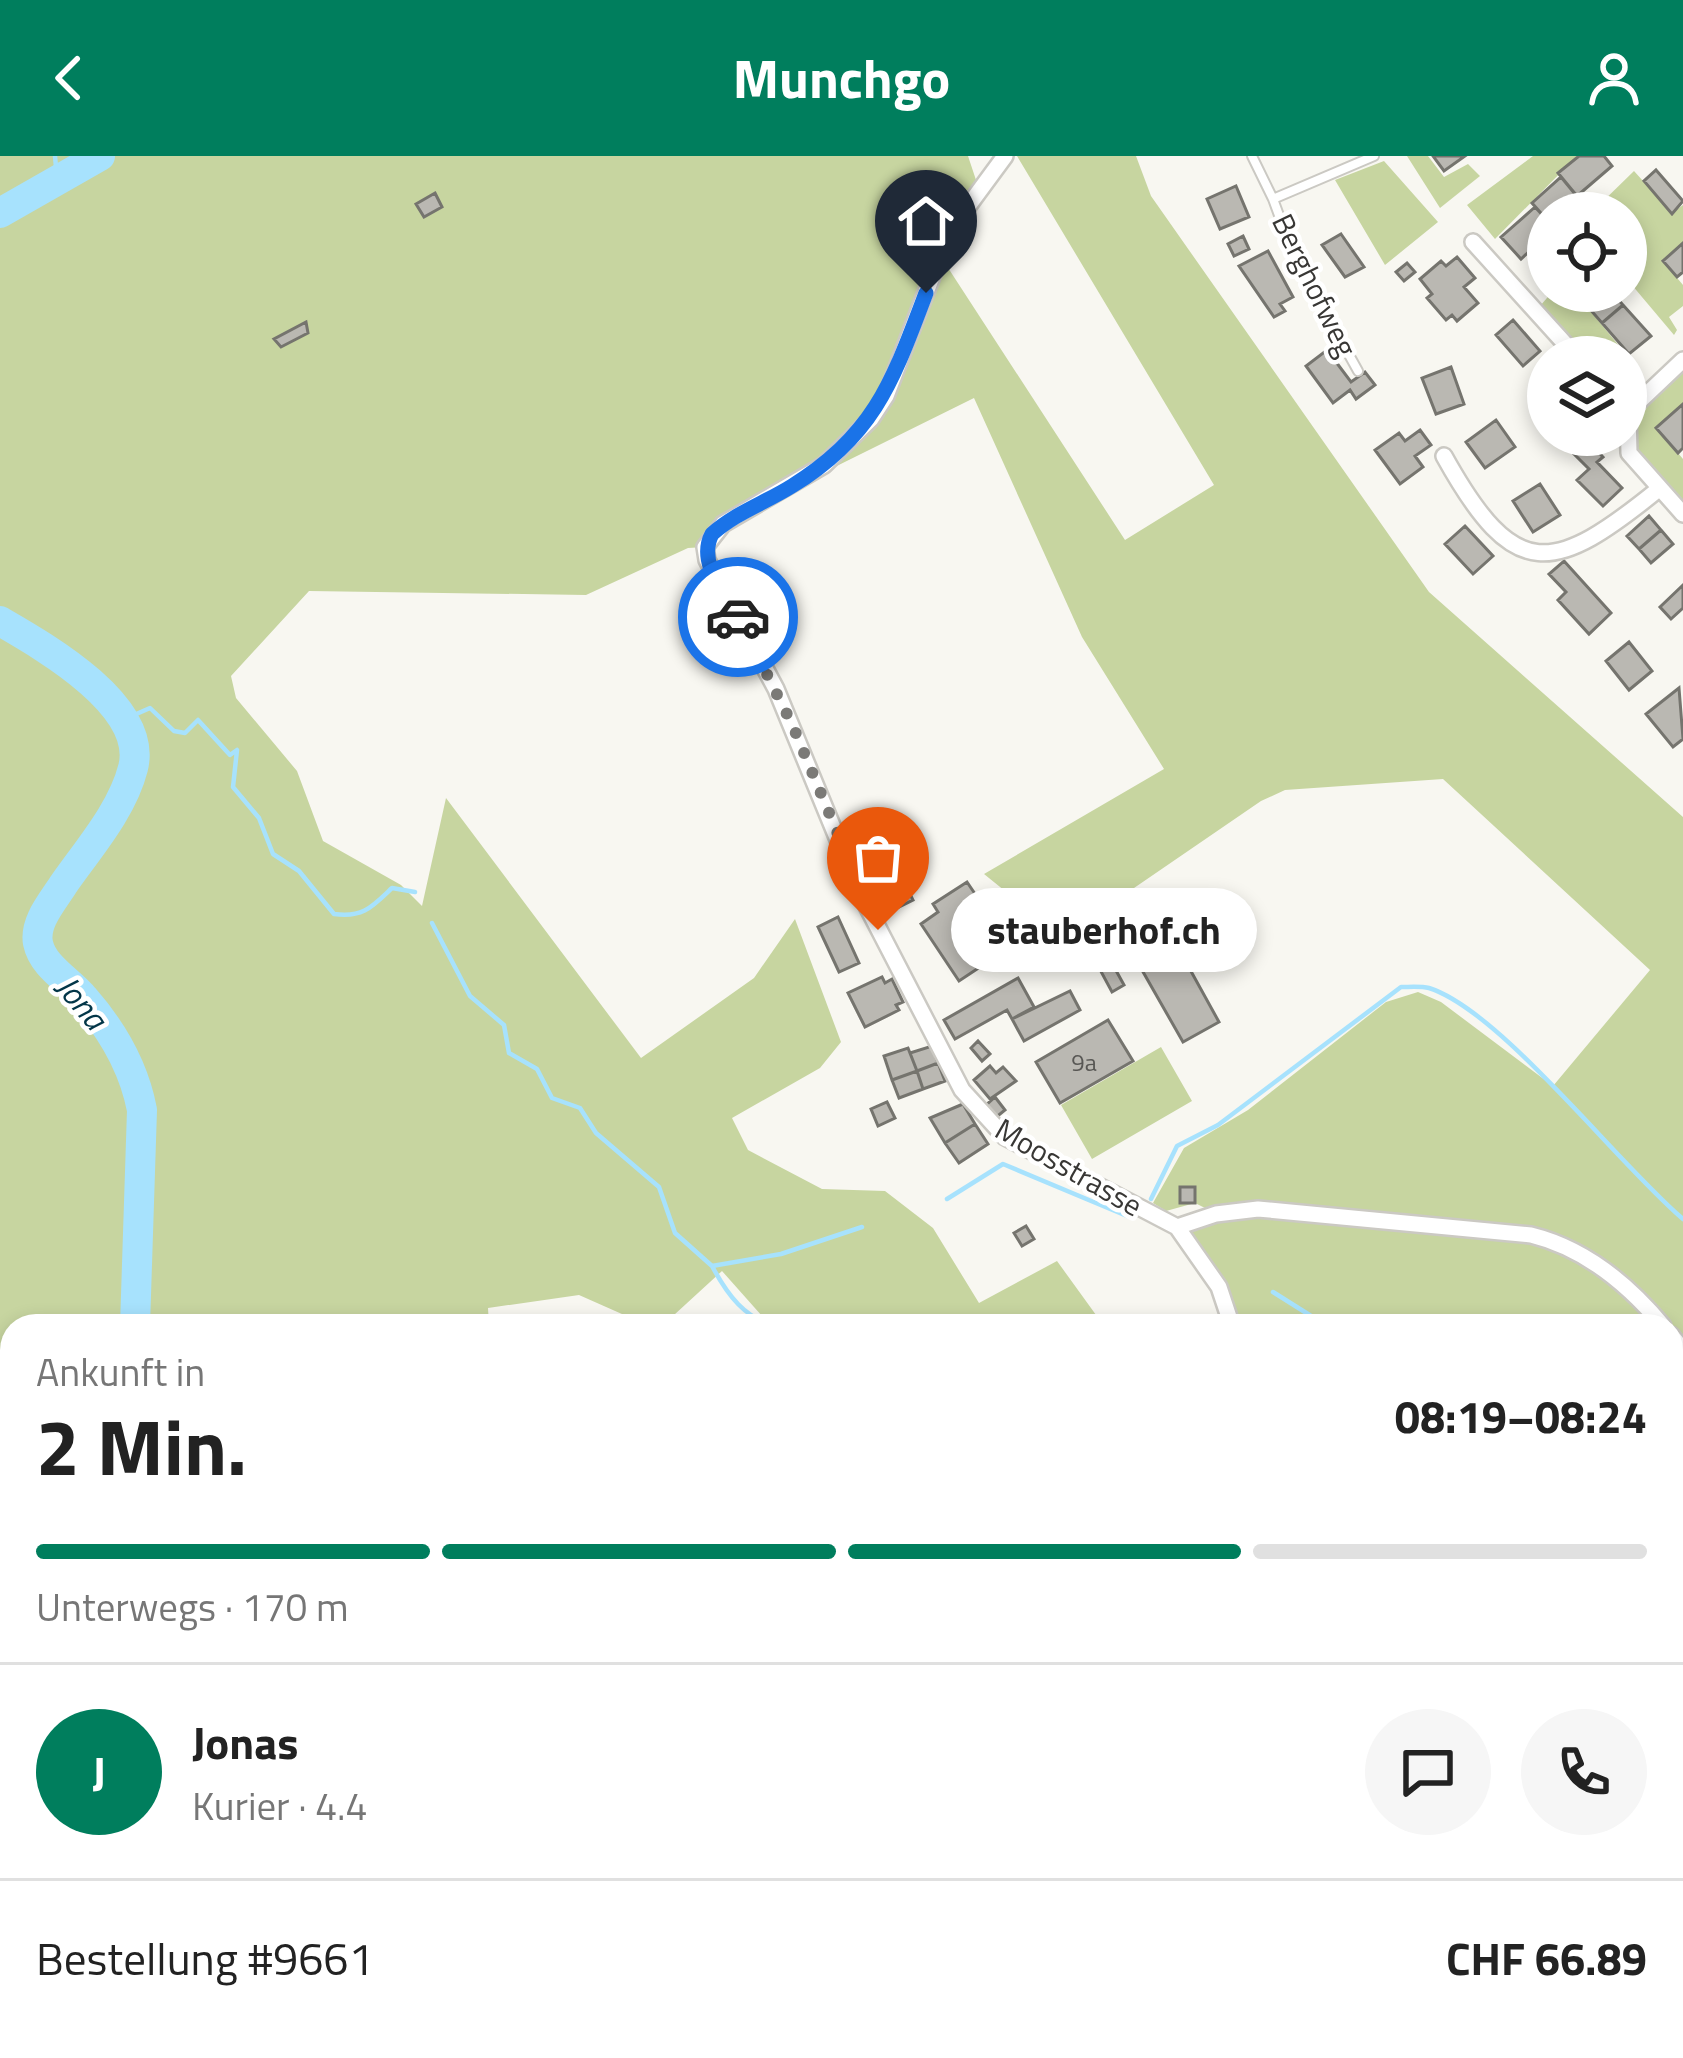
<!DOCTYPE html>
<html lang="de">
<head>
<meta charset="utf-8">
<style>
	:root { --surface:#fff; --page:#f6f6f6; --text:#222; --muted:#767676; --line:#e0e0e0; --accent:#007e5d }
	body { margin:0; font-family:"Titillium Web",sans-serif; background:var(--page); color:var(--text); height:100vh; display:flex; flex-direction:column; font-size:45px; white-space:nowrap }
	* { box-sizing:border-box; margin:0 }
	p { font-size:39px; color:var(--muted) }
	.icon { flex:none; width:66px; height:66px; fill:none; stroke:currentColor; stroke-width:2; stroke-linecap:round; stroke-linejoin:round }
	.map { position:relative; flex:1; overflow:hidden }
	.sheet { position:absolute; left:0px; top:1158px; width:1683px; height:744px; display:flex; flex-direction:column; background:var(--surface); border-radius:36px 36px 0 0; box-shadow:0 6px 18px #0003 }
	.sheet>* { flex:none }
	.buttons { position:absolute; left:1527px; top:36px; display:grid; gap:24px }
	.buttons a { display:grid; place-items:center; width:120px; height:120px; border-radius:50%; background:var(--surface); box-shadow:0 6px 18px #0003; font-size:60px }
	.pin { position:absolute; display:grid; place-items:center; width:102px; height:102px; color:#fff; margin:-123px -51px; border-radius:50% 50% 50% 0; rotate:-45deg; box-shadow:0 0 12px #0007 }
	.pin .icon { rotate:45deg }
	.courier { position:absolute; display:grid; place-items:center; width:120px; height:120px; margin:-60px; border:9px solid #1a73e8; border-radius:50%; background:#fff; color:#222; box-shadow:0 3px 15px #0007 }
	.bubble { position:absolute; height:84px; border-radius:42px; background:var(--surface); box-shadow:0 6px 18px #0003; font-size:39px; font-weight:700; line-height:84px; text-align:center }
	.head em { font-style:normal; font-weight:700 }
	.head div { display:flex; flex-direction:column-reverse }
	.head { display:flex; align-items:center; justify-content:space-between; height:204px; padding:0 36px }
	h1 { font-size:78px; font-weight:700; line-height:90px }
	.bar { display:grid; grid-template-columns:repeat(4,1fr); gap:18px 12px; align-content:center; height:144px; padding:0 36px }
	.bar i { height:15px; border-radius:9px; background:var(--line) }
	.bar .selected { background:var(--accent) }
	.bar p { grid-column:span 4 }
	.line { display:flex; align-items:center; gap:30px; padding:0 36px; border-top:3px solid var(--line) }
	.line div { flex:1 }
	.round { display:grid; place-items:center; flex:none; width:126px; height:126px; border-radius:63px; background:var(--page) }
	header { display:flex; justify-content:space-between; align-items:center; height:156px; padding:0 36px; background:var(--accent); color:#fff; font-size:54px; font-weight:700 }
	.map>svg:first-child { display:block }
</style>
</head>
<body>
<header><svg class="icon" aria-label="back" viewBox="0 0 24 24"><path d="M15 5l-7 7 7 7"/></svg>Munchgo<svg class="icon" aria-label="person" viewBox="0 0 24 24"><circle cx="12" cy="8" r="4"/><path d="M4 21q1-7 8-7t8 7"/></svg></header>
<div class="map">
<svg width="1683" height="1902" viewBox="0 0 1683 1902">
	<rect width="100%" height="100%" fill="#f8f7f1"/>
	<!-- green -->
	<path fill="#c7d5a0" d="M0 0H968L979 33 941 101 1125 384 1214 329 1017 0H1136L1151 40 1429 436 1683 661V1194L1671 1170H1663L1646 1150 1630 1170H1232L1218 1130 1177 1071 1215 1057 1195 1047 1166 1055 1153 1047 1184 992 1248 954 1386 846 1418 836 1441 846 1553 930 1650 814 1443 623 1285 634 1261 645 1045 793 1020 747 984 718 1164 613 1082 481 974 242 738 359 705 391 688 392 586 439 309 435 231 520 236 542 297 615 323 685 401 729 422 750 446 642 641 902 754 822 795 763 841 886 820 912 732 962 748 994 822 1033 885 1035 933 1072 979 1147 1057 1105 1104 1170H771L722 1115 662 1170H649L579 1139 488 1152 489 1170H12V1436L0 1430Z
		M1407 0H1428L1444 21 1468 8 1480 20 1440 52Z
		M1533 0H1577L1495 83 1467 49Z
		M1384 5 1438 66 1385 109 1335 24Z
		M1634 15 1672 57 1683 49V87L1663 105 1683 129V150L1669 161 1677 174 1674 179 1626 122V57H1591Z
		M1553 135H1574L1634 208 1626 218V201H1586L1540 150Z
		M1683 215V248L1657 272 1683 303V344L1636 291C1636 254 1656 238 1683 215Z
		M1161 891 1192 945 1092 1003 1061 949Z
		M1683 1400V1902H1184L1174 1890H1270L1274 1897 1287 1890H1671V1403Z
		M0 1461 12 1468V1890H715L701 1902H0Z"/>
	<g fill="none" stroke-linecap="round" stroke-linejoin="round">
		<!-- stream -->
		<path stroke="#a7e2fd" stroke-width="4.5" d="M55 0 57 22
			M125 563 150 552 174 575 185 577 198 564 230 599 237 594 233 631 259 662 273 698 299 715 334 758C363 762 372 751 392 732L415 736
			M432 767 470 840 504 869 509 897 537 913 552 942 580 952 596 977 659 1031 675 1077 712 1110 781 1098 862 1071
			M947 1043 1003 1008 1127 1060
			M1151 1043 1177 990 1218 969 1401 831C1410 831 1421 830 1429 832 1501 855 1617 1007 1683 1063
			M712 1110C727 1138 745 1164 778 1170
			M1273 1136 1327 1170
			M1671 1430 1683 1434
			M552 1890 563 1902
			M162 1902 163 1890"/>
		<!-- river -->
		<path stroke="#a7e2fd" stroke-width="30" d="M0 57 100 0
			M0 465C45 491 149 550 133 612 122 655 88 693 63 729 53 745 34 766 38 787 43 811 69 824 84 842 113 875 134 912 142 954L135 1170
			M0 1245 12 1254"/>
	</g>
	<!-- building -->
	<path fill="#bab8b2" stroke="#75746e" stroke-width="3" d="M1433 0H1465L1444 15Z
		M1579 0H1604L1612 10 1577 40 1558 17Z
		M1656 14 1683 45 1672 58 1644 25Z
		M1561 21 1580 44 1564 57H1548V65L1532 47Z
		M1236 30 1249 61 1220 73 1207 43Z
		M435 37 442 51 424 61 416 48Z
		M1535 51 1548 65V78L1521 103 1501 81Z
		M1341 78 1364 111 1345 121 1322 89Z
		M1243 80 1249 93 1234 100 1228 88Z
		M1683 87V116L1677 121 1663 105Z
		M1268 95 1293 141 1280 148 1285 155 1274 161 1239 110Z
		M1457 101 1475 122 1464 131 1478 147 1457 165 1452 159 1446 164 1427 142 1432 138 1420 123 1441 105 1446 110Z
		M1407 107 1415 116 1404 125 1396 116Z
		M1574 135H1611L1623 149 1602 167Z
		M1623 149 1651 180 1629 198 1602 167Z
		M1513 164 1540 195 1523 210 1496 179Z
		M306 166 308 177 281 191 274 183Z
		M1327 194 1351 226 1365 216 1375 229 1356 243 1350 234 1333 247 1306 210Z
		M1451 211 1464 248 1436 258 1422 222Z
		M1683 248V292L1678 297 1656 272Z
		M1496 264 1515 291 1485 312 1466 286Z
		M1420 274 1431 289 1415 300 1423 311 1400 328 1375 294 1399 277 1405 285Z
		M1586 283 1603 301 1597 306 1622 332 1603 350 1577 324 1589 313 1572 296Z
		M1540 328 1560 359 1533 376 1513 345Z
		M1649 360 1661 374 1639 393 1627 380Z
		M1465 370 1493 400 1473 418 1445 388Z
		M1661 374 1673 388 1651 407 1639 393Z
		M1564 405 1611 457 1589 478 1558 444 1566 436 1549 418Z
		M1683 429V452L1671 463 1660 451Z
		M1629 486 1652 515 1629 534 1606 505Z
		M1679 532 1683 583 1673 591 1646 558Z
		M905 693 920 723 906 730 913 744 893 754 882 730 891 726 881 705Z
		M967 726 988 757 966 771 989 805 959 825 921 768 938 756 933 748Z
		M838 761 859 807 839 816 818 771Z
		M1171 779 1219 866 1183 886 1134 800Z
		M1103 791 1124 829 1112 836 1091 797Z
		M882 821 885 827 892 823 903 846 896 849 899 854 865 871 848 837Z
		M1018 822 1034 851 1012 863 1007 854 955 883 944 864Z
		M1070 835 1080 854 1024 885 1012 863Z
		M1108 864 1133 905 1060 947 1036 906Z
		M978 885 990 898 982 905 971 892Z
		M932 890 938 907 917 915 910 897Z
		M908 892 917 915 892 924 884 900Z
		M938 907 945 925 923 933 917 915Z
		M990 910 996 917 1003 911 1016 925 990 943 974 924Z
		M917 915 923 933 899 942 892 924Z
		M995 941 1005 954 994 963 984 951Z
		M887 946 895 962 878 970 871 953Z
		M963 948 975 968 945 987 930 962Z
		M975 968 988 988 959 1007 945 987Z
		M1180 1031H1195V1047H1180Z
		M1026 1070 1034 1083 1022 1090 1014 1077Z
		M1671 1209 1683 1219V1235L1671 1249Z"/>
	<g fill="none" stroke-linecap="round" stroke-linejoin="round">
		<!-- service casing -->
		<g stroke="#cbc9c3" stroke-width="12">
			<path id="service" d="M1252 0 1273 43 1374 0
				M1273 43 1294 100 1358 215
				M841 690 897 671 911 672"/>
		</g>
		<!-- minor casing -->
		<g stroke="#cbc9c3" stroke-width="20">
			<path id="minor" d="M1005 0 966 53 940 100 886 240 871 263 824 309 723 368 705 391 707 404 776 533 859 735 962 934 1005 981 1177 1071 1219 1131 1232 1170
				M1473 86 1577 201
				M1683 204 1628 256 1629 297 1683 358
				M1444 300C1515 428 1553 419 1660 332
				M1177 1071 1216 1058 1258 1053 1531 1079C1584 1092 1628 1128 1663 1170
				M1671 1179 1683 1194
				M1671 1403 1683 1400"/>
		</g>
		<!-- service -->
		<use href="#service" stroke="#fff" stroke-width="8"/>
		<!-- minor -->
		<use href="#minor" stroke="#fff" stroke-width="15"/>
		<!-- rail casing -->
		<g stroke="#6d6c69" stroke-width="9">
			<path id="rail" d="M1671 1362 1683 1354
				M0 1447 12 1453"/>
		</g>
		<!-- rail -->
		<use href="#rail" stroke="#fff" stroke-width="4.5" stroke-dasharray="14" stroke-linecap="butt"/>
	</g>
	<g fill="none" stroke-linecap="round" stroke-linejoin="round">
		<!-- done -->
		<path stroke="#7b7a77" stroke-width="12" stroke-dasharray="0 21.6" d="M738 461 792 568 878 774"/>
		<!-- route -->
		<path stroke="#1a73e8" stroke-width="15" d="M738 461C724 437 697 406 712 378 735 357 765 347 792 330 875 279 893 224 926 137"/>
	</g>
	<g text-anchor="middle" dominant-baseline="central" stroke-width="9" stroke-linejoin="round" paint-order="stroke">
		<!-- number labels -->
		<g font-size="24" fill="#585754">
			<text x="1084" y="906">9a</text>
		</g>
		<!-- street labels -->
		<g font-size="30" fill="#383735" stroke="#fff">
			<text transform="translate(1315 129) rotate(64)">Berghofweg</text>
			<text transform="translate(1069 1011) rotate(30)">Moosstrasse</text>
		</g>
		<!-- water labels -->
		<g font-size="33" font-style="italic" fill="#033648" stroke="#fff">
			<text transform="translate(82 846) rotate(50)">Jona</text>
		</g>
	</g>
</svg>
<div class="buttons">
<a><svg class="icon" aria-label="locate" viewBox="0 0 24 24"><circle cx="12" cy="12" r="6"/><path d="M12 2v4M12 18v4M2 12h4M18 12h4"/></svg></a>
<a><svg class="icon" aria-label="layers" viewBox="0 0 24 24"><path d="M12 4l9 5-9 5-9-5zM3 14l9 5 9-5"/></svg></a>
</div>
<div class="pin" style="left:878px;top:774px;background:#ea580c"><svg class="icon" aria-label="bag" viewBox="0 0 24 24"><path d="M5 8h14l-1 12H6zM9 8a3 3 0 0 1 6 0"/></svg></div>
<div class="pin" style="left:926px;top:137px;background:#1f2937"><svg class="icon" aria-label="home" viewBox="0 0 24 24"><path d="M3 11l9-7 9 7M6 9v11h12V9"/></svg></div>
<div class="courier" style="left:738px;top:461px"><svg class="icon" aria-label="car" viewBox="0 0 24 24"><path d="M5 17H2v-5l4-1 3-4h7l3 4 3 1v5h-3M9 17h6M6 11h13"/><circle cx="7" cy="17" r="2"/><circle cx="17" cy="17" r="2"/></svg></div>
<div class="bubble" style="left:951px;top:732px;width:306px">stauberhof.ch</div>
<section class="sheet">
<div class="head"><div><h1>2 Min.</h1><p>Ankunft in</p></div><em>08:19–08:24</em></div>
<div class="bar"><i class="selected"></i><i class="selected"></i><i class="selected"></i><i></i><p>Unterwegs · 170 m</p></div>
<div class="line" style="height:216px"><b class="round" style="background:var(--accent);color:#fff">J</b><div><b>Jonas</b><p>Kurier · 4.4</p></div><a class="round"><svg class="icon" aria-label="chat" viewBox="0 0 24 24"><path d="M4 5h16v11H9l-5 4z"/></svg></a><a class="round"><svg class="icon" aria-label="phone" viewBox="0 0 24 24"><path d="M5 4h4l2 5-3 2q2 4 5 5l2-3 5 2v4C11 20 4 13 5 4z"/></svg></a></div>
<div class="line" style="height:156px"><div>Bestellung #9661</div><b>CHF 66.89</b></div>
</section>
</div>
</body>
</html>
